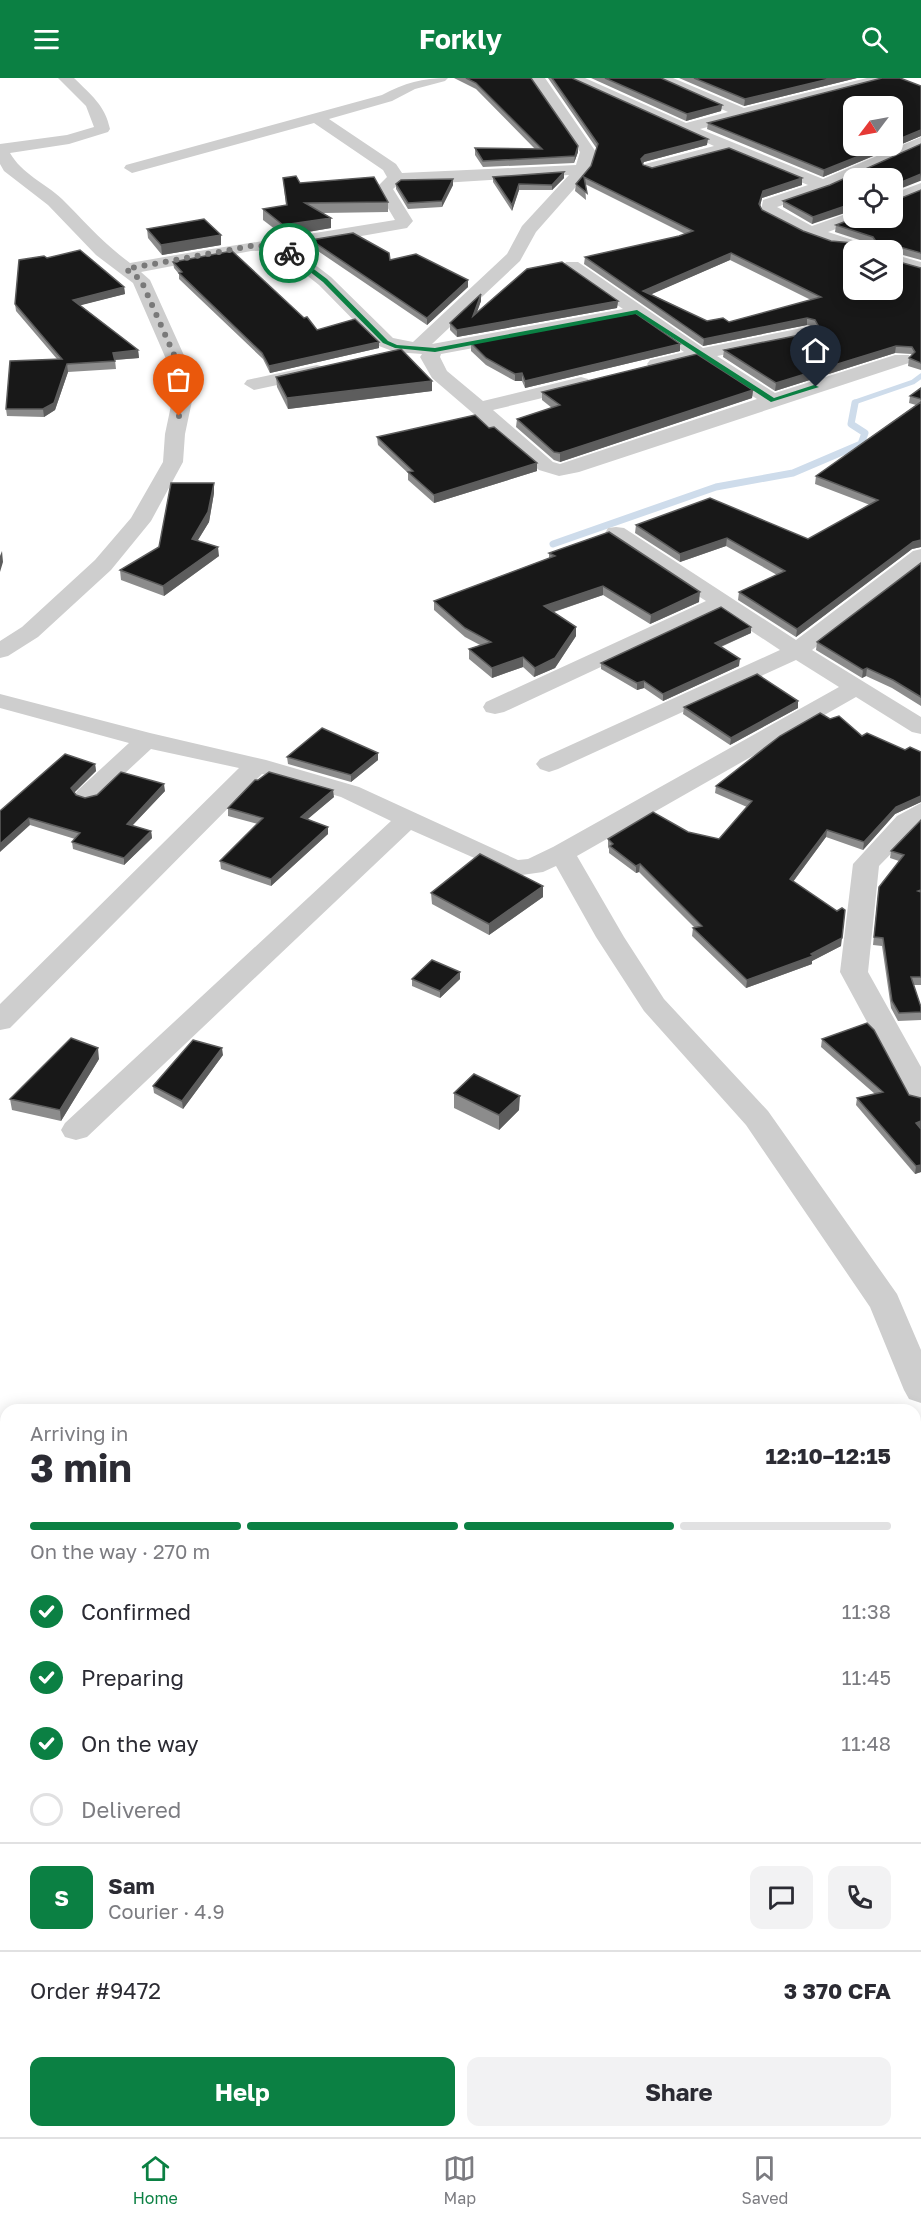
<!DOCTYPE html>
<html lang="en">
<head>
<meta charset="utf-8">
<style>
	:root { --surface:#fff; --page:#f2f2f3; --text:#2b2b33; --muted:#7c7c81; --line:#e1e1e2; --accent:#0b8043 }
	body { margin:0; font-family:"Golos Text",sans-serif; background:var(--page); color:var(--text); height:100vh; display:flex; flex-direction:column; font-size:22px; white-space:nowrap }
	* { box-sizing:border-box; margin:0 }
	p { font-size:20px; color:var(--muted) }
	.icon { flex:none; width:33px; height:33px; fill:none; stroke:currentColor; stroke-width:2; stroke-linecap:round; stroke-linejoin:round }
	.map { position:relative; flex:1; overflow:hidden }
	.sheet { position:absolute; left:0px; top:1326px; width:921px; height:734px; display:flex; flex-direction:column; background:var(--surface); border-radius:18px 18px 0 0; box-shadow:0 3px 15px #0003 }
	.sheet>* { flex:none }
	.needle { width:39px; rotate:238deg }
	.fabs { position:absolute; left:843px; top:18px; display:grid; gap:12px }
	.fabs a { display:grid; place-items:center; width:60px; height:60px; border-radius:12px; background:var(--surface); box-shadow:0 3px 15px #0003; font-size:30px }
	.pin { position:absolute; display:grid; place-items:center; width:51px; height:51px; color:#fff; margin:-62px -26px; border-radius:50% 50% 50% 0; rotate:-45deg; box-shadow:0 0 6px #0007 }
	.pin .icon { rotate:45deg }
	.courier { position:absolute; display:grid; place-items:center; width:60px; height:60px; margin:-30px; border:4px solid #0b8043; border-radius:50%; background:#fff; color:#222; box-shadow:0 2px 8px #0007 }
	.head em { font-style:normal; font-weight:700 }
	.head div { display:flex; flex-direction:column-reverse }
	.head { display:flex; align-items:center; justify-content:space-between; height:102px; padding:0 30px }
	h1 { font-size:39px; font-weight:700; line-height:45px }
	.bar { display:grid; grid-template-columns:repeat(4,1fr); gap:9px 6px; align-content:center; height:72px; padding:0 30px }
	.bar i { height:8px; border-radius:4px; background:var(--line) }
	.bar .current { background:var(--accent) }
	.bar p { grid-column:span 4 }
	.line { display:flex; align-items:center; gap:15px; padding:0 30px; border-top:2px solid var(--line) }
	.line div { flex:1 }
	.round { display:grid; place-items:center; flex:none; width:63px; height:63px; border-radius:12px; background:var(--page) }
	ol { padding:0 30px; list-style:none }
	li { display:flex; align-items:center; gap:18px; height:66px }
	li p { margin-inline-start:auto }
	li .icon { padding:6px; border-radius:50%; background:var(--accent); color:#fff; stroke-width:4 }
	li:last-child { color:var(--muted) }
	li i { width:33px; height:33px; border:3px solid var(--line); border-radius:50% }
	.button { display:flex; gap:12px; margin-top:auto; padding:12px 30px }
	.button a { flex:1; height:69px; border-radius:12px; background:var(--accent); color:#fff; font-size:24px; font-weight:700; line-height:69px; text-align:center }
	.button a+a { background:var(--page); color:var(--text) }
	header { display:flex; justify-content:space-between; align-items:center; height:78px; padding:0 30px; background:var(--accent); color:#fff; font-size:27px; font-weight:700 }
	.tab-bar { display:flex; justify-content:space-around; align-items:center; height:84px; border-top:2px solid var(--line); background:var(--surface); font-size:16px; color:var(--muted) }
	.tab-bar a { display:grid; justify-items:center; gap:3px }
	.tab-bar .current { color:var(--accent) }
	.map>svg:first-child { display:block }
</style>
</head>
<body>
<header><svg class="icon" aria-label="menu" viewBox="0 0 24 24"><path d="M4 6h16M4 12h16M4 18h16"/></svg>Forkly<svg class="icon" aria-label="search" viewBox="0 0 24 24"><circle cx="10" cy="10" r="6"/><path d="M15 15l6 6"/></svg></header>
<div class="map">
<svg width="921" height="2059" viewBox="0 0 921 2059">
	<rect width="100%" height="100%" fill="#fff"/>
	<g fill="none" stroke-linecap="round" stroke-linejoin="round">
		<!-- stream-far1 -->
		<path stroke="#cedceb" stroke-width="5" d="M855 327V324L913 304 921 298"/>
		<!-- stream -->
		<path stroke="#cedceb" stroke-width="7" d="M553 466 716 409 793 395 861 366 865 355 851 346 855 325"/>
		<!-- minor -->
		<path fill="#cecece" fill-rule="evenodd" d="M58 0H74C91 17 105 27 110 51L108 54 69 66 10 75C22 96 45 105 62 121 84 143 104 166 130 185 218 169 306 157 395 142L376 110 387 99 383 92 314 45 132 95 124 90 126 87 382 17C405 5 422 0 448 0L445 3 415 11 392 23 329 41 396 86 402 95 576 87 580 74 529 0H545L596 74 589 94 536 154 520 183 432 266 623 231 566 192 563 188 566 184H578L703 270 807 249 814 251 816 255 814 259 717 278 775 315 895 277H909L912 281 909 285 579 394 559 398 539 392 432 300 420 279 422 276 395 274 379 268 319 207 275 172 251 173 141 194 150 202 196 304 185 356 183 384 151 443 111 492 38 559 8 578 0 580V563L22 549 95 482 131 440 163 384 165 356 176 304 133 205 96 177 48 127 4 93 0 86V66L67 57 94 49 86 28ZM569 97 522 148 507 176 413 264 393 260 331 199 293 170 407 150 413 143 393 111 400 105 426 106ZM635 240 684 274 650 282 647 286 650 290 657 292 697 282 757 321 560 386 553 384 493 332 588 309 591 305 588 301 581 299 483 323 447 293 440 279 441 276Z
			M564 0H585L686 45 728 34 652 0H673L744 30 867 0H893L890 3 700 51 823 101 921 59V70L829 111 777 129 812 148 854 133V140H861L860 142 828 154 871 168 874 172C837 176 796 156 763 137L761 133 763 122 808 107 729 74 651 94 645 92 643 89 645 86 714 68Z
			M921 105V116L892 127V116Z
			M892 176 921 184V195L892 187Z
			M317 287 324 289 327 293 324 297 254 312 244 306 247 302Z
			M616 449 624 450 796 562 913 473 921 471V489L812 572 921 639V656L912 654 856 619 577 778 624 859 664 921 768 1033 897 1216 921 1272V1325L909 1321 904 1312 870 1229 746 1047 644 933 596 859 556 788 543 794 515 798 411 752 87 1059 76 1062 65 1059 61 1052 65 1045 391 743 341 719 262 696 10 950 0 952V926L239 690 151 671 96 722 87 725 78 722 74 717 78 712 129 665 0 630V616L150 655 266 682 359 709 518 782 528 781 553 769 839 609 796 582 558 691 549 694 540 691 536 686 540 681 780 572 721 533 504 634 495 636 486 634 483 629 486 624 706 523 608 460 605 455 608 450Z
			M921 725V745L879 788 868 894 921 989V1026L910 1023 906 1016 840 894 853 786 897 738Z"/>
	</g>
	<!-- wall -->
	<path fill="#8c8c8c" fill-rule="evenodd" d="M454 0H531L578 68V74L574 85 483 89 475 77V70L535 71 476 11Z
		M548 0H572L707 67 644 84 643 86V87L652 90 802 100V107L762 120 760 128 762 132 803 153 831 163 873 167 872 166 835 154 836 147 921 112V182L892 174 854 172 921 190V292L908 288 909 280 912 277 911 276 895 275 775 313 723 279 724 272 815 254 816 252 815 249 807 247 703 268 584 186 585 179 679 158 685 156 585 106 586 122 575 113 576 106 591 88 597 71ZM730 182 811 222 729 244 707 243 651 216Z
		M591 0H660L722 27 721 33 686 43Z
		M679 0H857L744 28Z
		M921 8V58L823 99 707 51 708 45Z
		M921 66V103L892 100 812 146 783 129V123L830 107Z
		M564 94V100L552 112H519L512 133 493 104V99Z
		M283 100 300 105 388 124V134L323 135 331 140V150L284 158 263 142V131L286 128Z
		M396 106 453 107 442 129 408 131 396 111Z
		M147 151 221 167 162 177 148 160Z
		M311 162 468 202V209L427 247 312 169Z
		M47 180 124 209 125 216 80 227 138 272 139 280 115 282 116 291 68 294 55 332 44 339 7 338 6 331 57 281 16 233 15 226Z
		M173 184 317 252 379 264V270L270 295 263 281 179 201V196L174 190Z
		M481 216V223L476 235 618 223 617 230 457 259 450 252V245Z
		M471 265 680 266V273L525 310 522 303H515L486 287 471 273Z
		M276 299 432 313 288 331 277 309Z
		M921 310V469L912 471 796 559 738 522 739 514 777 497 726 468 680 484 635 455 636 447 808 461 870 427 815 406 816 398 916 327 909 325 910 318Z
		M753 312 752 320 560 384 554 382 516 349 517 341 552 330 542 322V314Z
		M489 350 537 393 434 425 408 402V395L378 367 377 359Z
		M214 405V415L209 444 198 462 219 478 164 518 121 502 120 492 159 469Z
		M549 475 699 524 650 546 603 517 554 534 576 549V558L555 590 534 599 523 589 492 600 469 581V571L480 567 465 559 434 532V523L549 480Z
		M921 485V628L892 610 866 598 862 600 816 572 817 564Z
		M751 549V555L721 569 739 588 663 623 644 610 637 612 601 591V585Z
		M684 629 798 630 730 667 683 636Z
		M862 658 905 672 921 674V724L895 736 863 772 826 759 793 804 841 868 812 883V886L746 910 692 858 693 850H695L639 794 636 795 609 775V771L608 769V761L688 754 719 761 747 729 715 715 716 708Z
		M287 679 378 682 351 704 288 686Z
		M95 686 96 693 74 714 76 717 85 720 165 713 132 748 151 753 152 760 124 787 73 771 72 764 75 761 30 747 0 733Z
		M334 719 307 741 328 749V756L271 808 221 791 220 783 258 746 228 738V730Z
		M921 742V907H913L921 934V942L898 943 891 930 882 868 873 867 878 816 899 783 890 780 891 773Z
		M431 815 543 819 489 857 432 826Z
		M412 901H460L440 920 412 908Z
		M822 961 909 1017 921 1020V1094L915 1096 856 1027 857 1020 875 1016 821 969Z
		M223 977 183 1031 154 1015 153 1008Z
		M99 981 61 1043 12 1032 10 1021Z
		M454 1015 519 1032 499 1052 454 1030Z
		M568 2054H599L597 2059H572L568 2057Z"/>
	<!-- shaded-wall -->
	<path fill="#5d5d5d" d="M833 0H857L744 28 745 21Z
		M722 27 721 33 686 43 687 36Z
		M921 52V58L823 99 824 92 884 68H892V64Z
		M708 61 707 67 644 84 641 88V81L645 77Z
		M578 68V74L574 85 575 78Z
		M564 94V100L552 112V107Z
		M921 96 920 103 892 114V108Z
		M802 100V107L762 120 759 133V126L763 113Z
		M453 101V107L442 129V123Z
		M519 106V112L512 133V127Z
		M854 125V132L812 146 813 139Z
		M331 140V150L284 158 283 147Z
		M221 157V167L162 177 161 167Z
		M731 175 730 182 643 220V213Z
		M468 202V209L427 247V240Z
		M124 209 125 216 74 229 73 222Z
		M481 216V223L473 246V238Z
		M618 223 617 230 457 259V252Z
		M807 240V247L703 268 704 261Z
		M379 264V270L270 295 269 288Z
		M680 266V273L525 310V303Z
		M896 268 895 275 775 313 776 305Z
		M138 272 139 280 113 282V275Z
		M67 286 68 294 55 332 44 339 43 331Z
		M522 295V303H515V296Z
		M432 303V313L288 331 287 320Z
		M753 312 752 320 560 384V375Z
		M537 385V393L434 425V417Z
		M214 405V415L209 444 193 470 192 461Z
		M727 460 726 468 680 484V476Z
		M921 462V469L912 471 796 559 797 551 913 464Z
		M218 469 219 478 164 518 163 508Z
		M2 473 3 484 0 494V478Z
		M603 508V517L544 537V528Z
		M700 514 699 524 650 546 651 537Z
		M576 549V558L555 590 534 599 535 590Z
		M751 549V555L715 571V565Z
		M523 579V589L492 600V590Z
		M740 581 739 588 663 623V616Z
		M867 590 866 598 862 600 863 592Z
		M644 603V610L637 612V605Z
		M798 623V630L730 667 731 660Z
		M378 675V682L351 704V697Z
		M95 686 96 693 72 717 71 710Z
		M164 706 165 713 127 753V746Z
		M333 712 334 719 302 746 301 739Z
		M921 718V724L895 736 863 772 864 764 896 729Z
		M29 740 30 747 0 774V766Z
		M328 749V756L271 808V801Z
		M827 752 826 759 789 809 790 801Z
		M151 753 152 760 124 787V780Z
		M640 786 639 794 636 795V788Z
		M543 808V819L489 857V846Z
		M842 860 841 868 812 883V886L746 910 747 902 811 876Z
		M460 894V901L440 920V913Z
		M98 970 99 981 61 1043 60 1032Z
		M222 970 223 977 183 1031 182 1023Z
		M520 1018 519 1032 499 1052V1037Z
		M921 1043V1050L915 1052 916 1045Z
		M921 1087V1094L915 1096 916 1088Z"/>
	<!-- building -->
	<path fill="#181818" stroke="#5d5d5d" stroke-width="1.5" fill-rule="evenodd" d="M466 0H531L578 68 575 78 483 83 475 70 542 71 476 5Z
		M552 0H572L708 61 645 77 641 81 643 87 652 90 729 70 802 100 763 113 759 126 762 132 803 153 831 163 875 167 877 165 873 159 836 147 855 140H892V122L894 123 921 112V175L893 167 891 169V172H854V212H892V182L921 190V285L909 280 915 274 912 269 896 268 776 305 724 272 815 254 819 249 815 242 807 240 704 261 585 179 679 158 693 153 584 99 587 115 576 106 591 88 598 66ZM731 175 821 219 729 244 723 240 707 243 643 213Z
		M605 0H661L722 27 687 36Z
		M694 0H833L745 21Z
		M882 0H900L921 8V52L892 64V28H854V68H884L824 92 708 45Z
		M921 66V96L892 108V100H854V125L813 139 783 123 830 107Z
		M564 94 552 107 519 106 512 127 493 99Z
		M296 98 300 105 374 99 388 124 305 125 331 140 283 147 263 131 287 127 283 100Z
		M453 101 442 123 408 125 396 106 401 102Z
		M204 141 221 157 161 167 147 151Z
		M353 155 389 175 390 182 416 176 468 202 427 240 311 162Z
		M80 172 124 209 73 222 138 272 113 275 115 283 67 286 54 325 43 331H6L10 283 62 281 15 226 19 182 44 178 47 180Z
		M232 173 304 240 307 239 317 252 355 241 379 264 269 288 262 275 179 195 182 194 173 184Z
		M562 184 618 223 457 252 450 245 481 216 473 238 527 191Z
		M635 235 680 266 525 303 522 295 515 296 486 280 471 265Z
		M401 271 432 303 287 320 276 299Z
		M697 276 753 312 560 375 554 374 517 341 560 327 542 314Z
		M921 310V321L910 318Z
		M921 324V462L913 464 797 551 739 514 785 493 727 460 680 476 636 447 710 420 808 461 878 422 816 398Z
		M475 337 489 350 494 349 537 385 434 417 408 394 413 393 377 359Z
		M171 405H214L208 434 192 461 218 469 163 508 120 492 159 469Z
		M609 454 700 514 651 537 603 508 544 528 576 549 555 580 535 590 523 579 492 590 469 571 491 564 465 550 434 523 555 478 549 475Z
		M921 485V619L893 602 867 590 863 592 817 564Z
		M721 529 751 549 715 565 740 581 663 616 644 603 637 605 601 585Z
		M757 596 798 623 731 660 684 629Z
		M820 635 830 641 839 638 862 658 867 655 905 672 910 669 921 674V718L896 729 864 764 827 752 790 801 837 833 842 830 845 832 842 860 811 876 813 878 747 902 693 850 702 848 640 786 636 788 610 768 613 766 608 761 653 734 688 754 719 761 752 723 716 708 780 658Z
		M322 650 378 675 351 697 287 679Z
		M65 676 95 686 71 710 76 717 85 720 97 717 121 694 164 706 127 746 151 753 124 780 72 764 80 755 29 740 0 766V733Z
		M269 694 333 712 301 739 328 749 271 801 220 783 263 740 228 730 255 702H258Z
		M921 742V812L918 813 921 814V899H911L921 929V934L899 935 892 923 883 860 874 859 879 809 904 777 891 773Z
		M480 776 543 808 489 846 431 815Z
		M432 882 460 894 440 913 412 901Z
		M867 945 874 952 909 1017 921 1020V1043L916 1045 921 1051V1087L916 1088 857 1020 883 1014 822 961Z
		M71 960 98 970 60 1032 10 1021Z
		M193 962 222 970 182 1023 153 1008Z
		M474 996 520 1018 499 1037 454 1015Z
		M575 2054H598L596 2059H589Z"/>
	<!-- route -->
	<path fill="#0b8043" d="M291 174 327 201 388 263 397 267 435 270 637 232 774 320 814 307 819 309 771 324 636 236 435 274 395 270 383 265 323 204 286 175Z"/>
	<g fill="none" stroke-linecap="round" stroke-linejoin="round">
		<!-- done -->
		<path stroke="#797979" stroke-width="6" stroke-dasharray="0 10.8" d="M179 338 186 304 141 202 126 191 251 168H279L289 175"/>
	</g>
</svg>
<div class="fabs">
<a><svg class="needle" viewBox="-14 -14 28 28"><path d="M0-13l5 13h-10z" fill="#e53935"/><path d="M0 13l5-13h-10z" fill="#7c7c81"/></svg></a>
<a><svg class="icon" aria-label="locate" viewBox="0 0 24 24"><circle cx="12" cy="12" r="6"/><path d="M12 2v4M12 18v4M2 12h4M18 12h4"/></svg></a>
<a><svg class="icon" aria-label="layers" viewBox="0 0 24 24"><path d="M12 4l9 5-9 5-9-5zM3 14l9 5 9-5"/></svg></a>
</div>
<div class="pin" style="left:179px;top:338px;background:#ea580c"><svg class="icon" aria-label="bag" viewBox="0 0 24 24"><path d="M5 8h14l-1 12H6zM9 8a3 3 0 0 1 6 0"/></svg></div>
<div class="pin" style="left:816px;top:309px;background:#1f2937"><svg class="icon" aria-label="home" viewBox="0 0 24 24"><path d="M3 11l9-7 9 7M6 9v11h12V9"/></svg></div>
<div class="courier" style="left:289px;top:175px"><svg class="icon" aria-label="bike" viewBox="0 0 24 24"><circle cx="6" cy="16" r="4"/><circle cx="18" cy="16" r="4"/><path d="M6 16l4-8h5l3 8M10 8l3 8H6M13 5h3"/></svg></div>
<section class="sheet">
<div class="head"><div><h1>3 min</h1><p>Arriving in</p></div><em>12:10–12:15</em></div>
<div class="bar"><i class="current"></i><i class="current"></i><i class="current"></i><i></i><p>On the way · 270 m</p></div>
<ol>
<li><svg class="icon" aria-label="check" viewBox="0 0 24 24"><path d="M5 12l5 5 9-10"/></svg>Confirmed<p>11:38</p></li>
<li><svg class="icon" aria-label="check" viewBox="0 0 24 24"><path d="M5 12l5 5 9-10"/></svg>Preparing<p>11:45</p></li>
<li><svg class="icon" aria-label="check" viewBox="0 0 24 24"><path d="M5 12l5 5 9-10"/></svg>On the way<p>11:48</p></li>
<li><i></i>Delivered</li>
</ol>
<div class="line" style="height:108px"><b class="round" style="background:var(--accent);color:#fff">S</b><div><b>Sam</b><p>Courier · 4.9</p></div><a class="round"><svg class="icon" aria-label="chat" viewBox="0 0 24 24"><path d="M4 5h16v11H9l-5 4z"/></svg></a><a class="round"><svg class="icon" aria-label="phone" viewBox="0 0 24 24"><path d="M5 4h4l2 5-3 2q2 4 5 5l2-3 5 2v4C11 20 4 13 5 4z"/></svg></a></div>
<div class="line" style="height:78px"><div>Order #9472</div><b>3 370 CFA</b></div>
<div class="button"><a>Help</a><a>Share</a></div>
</section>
</div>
<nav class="tab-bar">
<a class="current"><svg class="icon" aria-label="home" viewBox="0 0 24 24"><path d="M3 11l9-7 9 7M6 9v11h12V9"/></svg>Home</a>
<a><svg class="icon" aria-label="map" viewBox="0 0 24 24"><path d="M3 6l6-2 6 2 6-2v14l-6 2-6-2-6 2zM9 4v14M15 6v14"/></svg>Map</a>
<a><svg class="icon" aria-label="saved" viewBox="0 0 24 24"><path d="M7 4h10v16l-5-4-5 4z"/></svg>Saved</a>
</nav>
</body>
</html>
